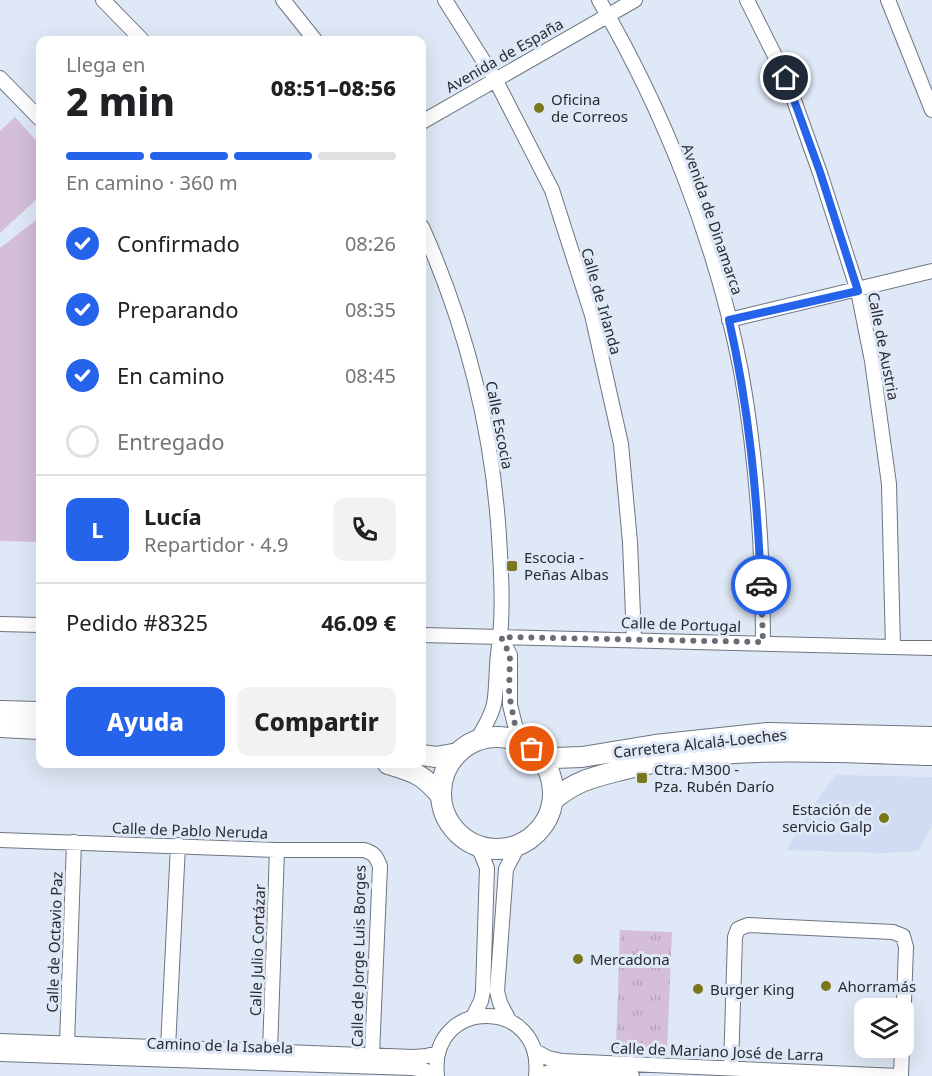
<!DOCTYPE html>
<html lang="es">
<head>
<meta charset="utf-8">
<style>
	:root { --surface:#fff; --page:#f2f2f2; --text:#202124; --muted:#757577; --line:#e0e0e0; --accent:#2563eb }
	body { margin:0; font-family:"Noto Sans",sans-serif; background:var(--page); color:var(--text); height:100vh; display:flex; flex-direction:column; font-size:22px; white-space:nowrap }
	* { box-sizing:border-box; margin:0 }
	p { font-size:20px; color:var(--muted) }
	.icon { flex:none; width:33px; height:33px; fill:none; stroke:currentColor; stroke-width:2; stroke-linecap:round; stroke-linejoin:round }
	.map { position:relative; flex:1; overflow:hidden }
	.details { position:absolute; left:36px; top:36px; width:390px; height:732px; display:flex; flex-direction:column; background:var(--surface); border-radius:12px; box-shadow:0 6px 24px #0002 }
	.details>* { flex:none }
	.buttons { position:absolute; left:854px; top:998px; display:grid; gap:12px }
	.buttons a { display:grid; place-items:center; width:60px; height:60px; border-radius:12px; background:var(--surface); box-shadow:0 6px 24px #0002; font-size:30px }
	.pin { position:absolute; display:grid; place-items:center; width:51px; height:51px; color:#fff; margin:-26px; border:3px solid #fff; border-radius:50%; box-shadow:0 2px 6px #0007 }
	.courier { position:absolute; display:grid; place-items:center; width:60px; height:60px; margin:-30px; border:4px solid #2563eb; border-radius:50%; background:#fff; color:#222; box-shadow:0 2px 8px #0007 }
	.summary em { font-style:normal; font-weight:800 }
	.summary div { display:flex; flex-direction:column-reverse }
	.summary { display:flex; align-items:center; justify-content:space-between; height:102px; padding:0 30px }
	h1 { font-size:39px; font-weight:800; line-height:45px }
	.bar { display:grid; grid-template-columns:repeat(4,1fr); gap:9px 6px; align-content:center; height:72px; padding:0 30px }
	.bar i { height:8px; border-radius:4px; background:var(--line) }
	.bar .current { background:var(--accent) }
	.bar p { grid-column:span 4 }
	.line { display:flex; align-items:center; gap:15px; padding:0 30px; border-top:2px solid var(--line) }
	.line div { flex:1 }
	.round { display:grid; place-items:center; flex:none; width:63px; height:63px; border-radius:12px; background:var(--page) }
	ol { padding:0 30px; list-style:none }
	li { display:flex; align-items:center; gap:18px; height:66px }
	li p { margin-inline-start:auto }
	li .icon { padding:6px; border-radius:50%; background:var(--accent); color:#fff; stroke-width:4 }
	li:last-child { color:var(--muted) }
	li i { width:33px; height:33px; border:3px solid var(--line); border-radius:50% }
	.primary-button { display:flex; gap:12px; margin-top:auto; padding:12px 30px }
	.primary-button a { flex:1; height:69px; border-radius:12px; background:var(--accent); color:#fff; font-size:24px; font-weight:800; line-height:69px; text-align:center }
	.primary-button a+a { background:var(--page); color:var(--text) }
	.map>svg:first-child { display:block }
</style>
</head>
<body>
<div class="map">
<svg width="932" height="1076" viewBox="0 0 932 1076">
	<defs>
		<pattern id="grass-tufts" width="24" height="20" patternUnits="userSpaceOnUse" patternTransform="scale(1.5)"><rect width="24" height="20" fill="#d4bed8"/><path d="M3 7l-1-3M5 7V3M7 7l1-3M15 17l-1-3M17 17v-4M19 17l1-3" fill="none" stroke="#b6a3ba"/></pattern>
	</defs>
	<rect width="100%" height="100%" fill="#dfe8f6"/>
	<!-- built -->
	<path fill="#d0dcf1" d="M836 775 932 777V826L919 850 912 852 881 853 786 850 818 798Z"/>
	<!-- grass -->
	<path fill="url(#grass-tufts)" d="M620 930 672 932 667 1051 616 1048Z"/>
	<!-- park -->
	<path fill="#d4bed8" d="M15 117 40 145V196L0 233V131Z
		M40 217V542L0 541V248Z"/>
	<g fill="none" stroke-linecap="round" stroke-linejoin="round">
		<!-- street casing -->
		<g stroke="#6d7581" stroke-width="16">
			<path id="street" d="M103 0 142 40
				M283 0 315 40
				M445 0 495 79 552 190 592 315 621 444 630 542 634 639
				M599 0C665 113 716 243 741 371 757 460 763 553 763 643
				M747 0 786 78 820 173 858 291 872 361 889 484 893 647
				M888 0 932 110
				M0 78 40 119
				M422 122 635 0
				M422 227C468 330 495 441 500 554 502 588 503 620 498 654 496 670 497 688 494 704 491 717 483 730 476 741
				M729 320 932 271
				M0 624 40 625
				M422 635 932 648
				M501 637 510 655V705L515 725 524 743
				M0 840 277 850H364C374 853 376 856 380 866L372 1055
				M473 1017 481 1001 483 991 487 868 481 853 475 845
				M509 1020 500 1003 497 991 506 869 518 846
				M0 1041 413 1057 427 1056 437 1053
				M67 1044 74 842
				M168 1048 178 845
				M270 1051 277 850
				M535 1051 548 1058 562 1061 899 1076
				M0 1054 412 1068 424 1070 437 1076
				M731 1068 735 937 738 929 748 925 893 932 903 936 906 947 903 1029
				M437 1076C428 996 545 996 536 1076
				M541 1076 549 1072 632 1076
				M901 1076 902 1047"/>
		</g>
		<!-- secondary casing -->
		<g stroke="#6d7581" stroke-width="22">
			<path id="secondary" d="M0 711 40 712
				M0 727 40 729
				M441 793a56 56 0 1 1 112 0a56 56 0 1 1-112 0Z
				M422 755 436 757 458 753
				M540 756 553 758 582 757 655 745 768 733 932 737
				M388 764C414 772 423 774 441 796
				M554 799C579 779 595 777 625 769 726 744 829 752 932 755"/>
		</g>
		<!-- street -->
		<use href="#street" stroke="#fff" stroke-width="14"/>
		<!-- secondary -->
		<use href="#secondary" stroke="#fff" stroke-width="20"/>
	</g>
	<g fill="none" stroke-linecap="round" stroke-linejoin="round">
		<!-- done -->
		<path stroke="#686d75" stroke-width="6" stroke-dasharray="0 10.8" d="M532 749 524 743 515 725 509 694 510 655 501 637 763 642 761 585"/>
		<!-- route -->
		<path stroke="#2563eb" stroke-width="8" d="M761 585C757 494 749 409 729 320L858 291 820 172 786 78"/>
	</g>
	<!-- markers -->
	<g fill="#7a771c" stroke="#dfe8f6" stroke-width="2">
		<circle cx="539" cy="108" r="6"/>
		<rect x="506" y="560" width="12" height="12" rx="3"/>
		<rect x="636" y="772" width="12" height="12" rx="3"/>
		<circle cx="884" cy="818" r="6"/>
		<circle cx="578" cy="959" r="6"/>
		<circle cx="826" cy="986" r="6"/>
		<circle cx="698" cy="989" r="6"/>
	</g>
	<g text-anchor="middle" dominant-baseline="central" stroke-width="6" stroke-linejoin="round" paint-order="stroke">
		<!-- street labels -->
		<g font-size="15" fill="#282b30" stroke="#dfe8f6">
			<text transform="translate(504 55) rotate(-30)">Avenida de España</text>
			<text transform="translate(713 219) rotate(71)">Avenida de Dinamarca</text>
			<text transform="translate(602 301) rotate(74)">Calle de Irlanda</text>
			<text transform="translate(884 346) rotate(79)">Calle de Austria</text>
			<text transform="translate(500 425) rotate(79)">Calle Escocia</text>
			<text transform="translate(681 624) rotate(2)">Calle de Portugal</text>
			<text transform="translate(700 743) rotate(-6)">Carretera Alcalá-Loeches</text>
			<text transform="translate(190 830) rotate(2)">Calle de Pablo Neruda</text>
			<text transform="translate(54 942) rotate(-88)">Calle de Octavio Paz</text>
			<text transform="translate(257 950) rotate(-88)">Calle Julio Cortázar</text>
			<text transform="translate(358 956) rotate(-89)">Calle de Jorge Luis Borges</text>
			<text transform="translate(220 1045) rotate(2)">Camino de la Isabela</text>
			<text transform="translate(717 1051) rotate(2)">Calle de Mariano José de Larra</text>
		</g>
		<!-- poi labels -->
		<g font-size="15" fill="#282b30" stroke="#dfe8f6" text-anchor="start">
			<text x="551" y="99">Oficina<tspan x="551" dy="17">de Correos</tspan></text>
			<text x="524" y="557">Escocia -<tspan x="524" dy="17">Peñas Albas</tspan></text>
			<text x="654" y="769">Ctra. M300 -<tspan x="654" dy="17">Pza. Rubén Darío</tspan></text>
			<text x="872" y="809" text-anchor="end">Estación de<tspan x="872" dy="17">servicio Galp</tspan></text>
			<text x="590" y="959">Mercadona</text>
			<text x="838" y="986">Ahorramás</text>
			<text x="710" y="989">Burger King</text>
		</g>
	</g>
</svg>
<div class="buttons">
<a><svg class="icon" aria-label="layers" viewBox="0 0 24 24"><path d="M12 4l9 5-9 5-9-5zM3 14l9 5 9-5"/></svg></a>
</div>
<div class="pin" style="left:532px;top:749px;background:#ea580c"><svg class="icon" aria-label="bag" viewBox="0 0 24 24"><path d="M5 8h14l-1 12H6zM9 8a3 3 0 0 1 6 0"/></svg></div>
<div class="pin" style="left:786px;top:78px;background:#1f2937"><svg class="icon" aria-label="home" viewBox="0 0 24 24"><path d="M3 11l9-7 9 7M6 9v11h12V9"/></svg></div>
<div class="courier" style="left:761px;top:585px"><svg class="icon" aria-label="car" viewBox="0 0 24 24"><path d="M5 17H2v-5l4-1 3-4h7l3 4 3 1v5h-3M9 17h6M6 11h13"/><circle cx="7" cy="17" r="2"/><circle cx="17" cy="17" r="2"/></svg></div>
<section class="details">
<div class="summary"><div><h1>2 min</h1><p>Llega en</p></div><em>08:51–08:56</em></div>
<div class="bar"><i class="current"></i><i class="current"></i><i class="current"></i><i></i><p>En camino · 360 m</p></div>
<ol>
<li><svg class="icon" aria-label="check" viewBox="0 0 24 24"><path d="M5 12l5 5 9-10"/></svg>Confirmado<p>08:26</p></li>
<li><svg class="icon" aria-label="check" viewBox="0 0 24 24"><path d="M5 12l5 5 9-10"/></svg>Preparando<p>08:35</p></li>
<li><svg class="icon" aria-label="check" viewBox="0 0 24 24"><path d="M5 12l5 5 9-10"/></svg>En camino<p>08:45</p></li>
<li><i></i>Entregado</li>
</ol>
<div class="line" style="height:108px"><b class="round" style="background:var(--accent);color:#fff">L</b><div><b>Lucía</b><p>Repartidor · 4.9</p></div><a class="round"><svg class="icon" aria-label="phone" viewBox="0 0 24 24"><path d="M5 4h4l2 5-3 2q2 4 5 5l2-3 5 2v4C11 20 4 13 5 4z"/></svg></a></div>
<div class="line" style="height:78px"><div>Pedido #8325</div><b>46.09 €</b></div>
<div class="primary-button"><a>Ayuda</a><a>Compartir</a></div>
</section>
</div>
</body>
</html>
